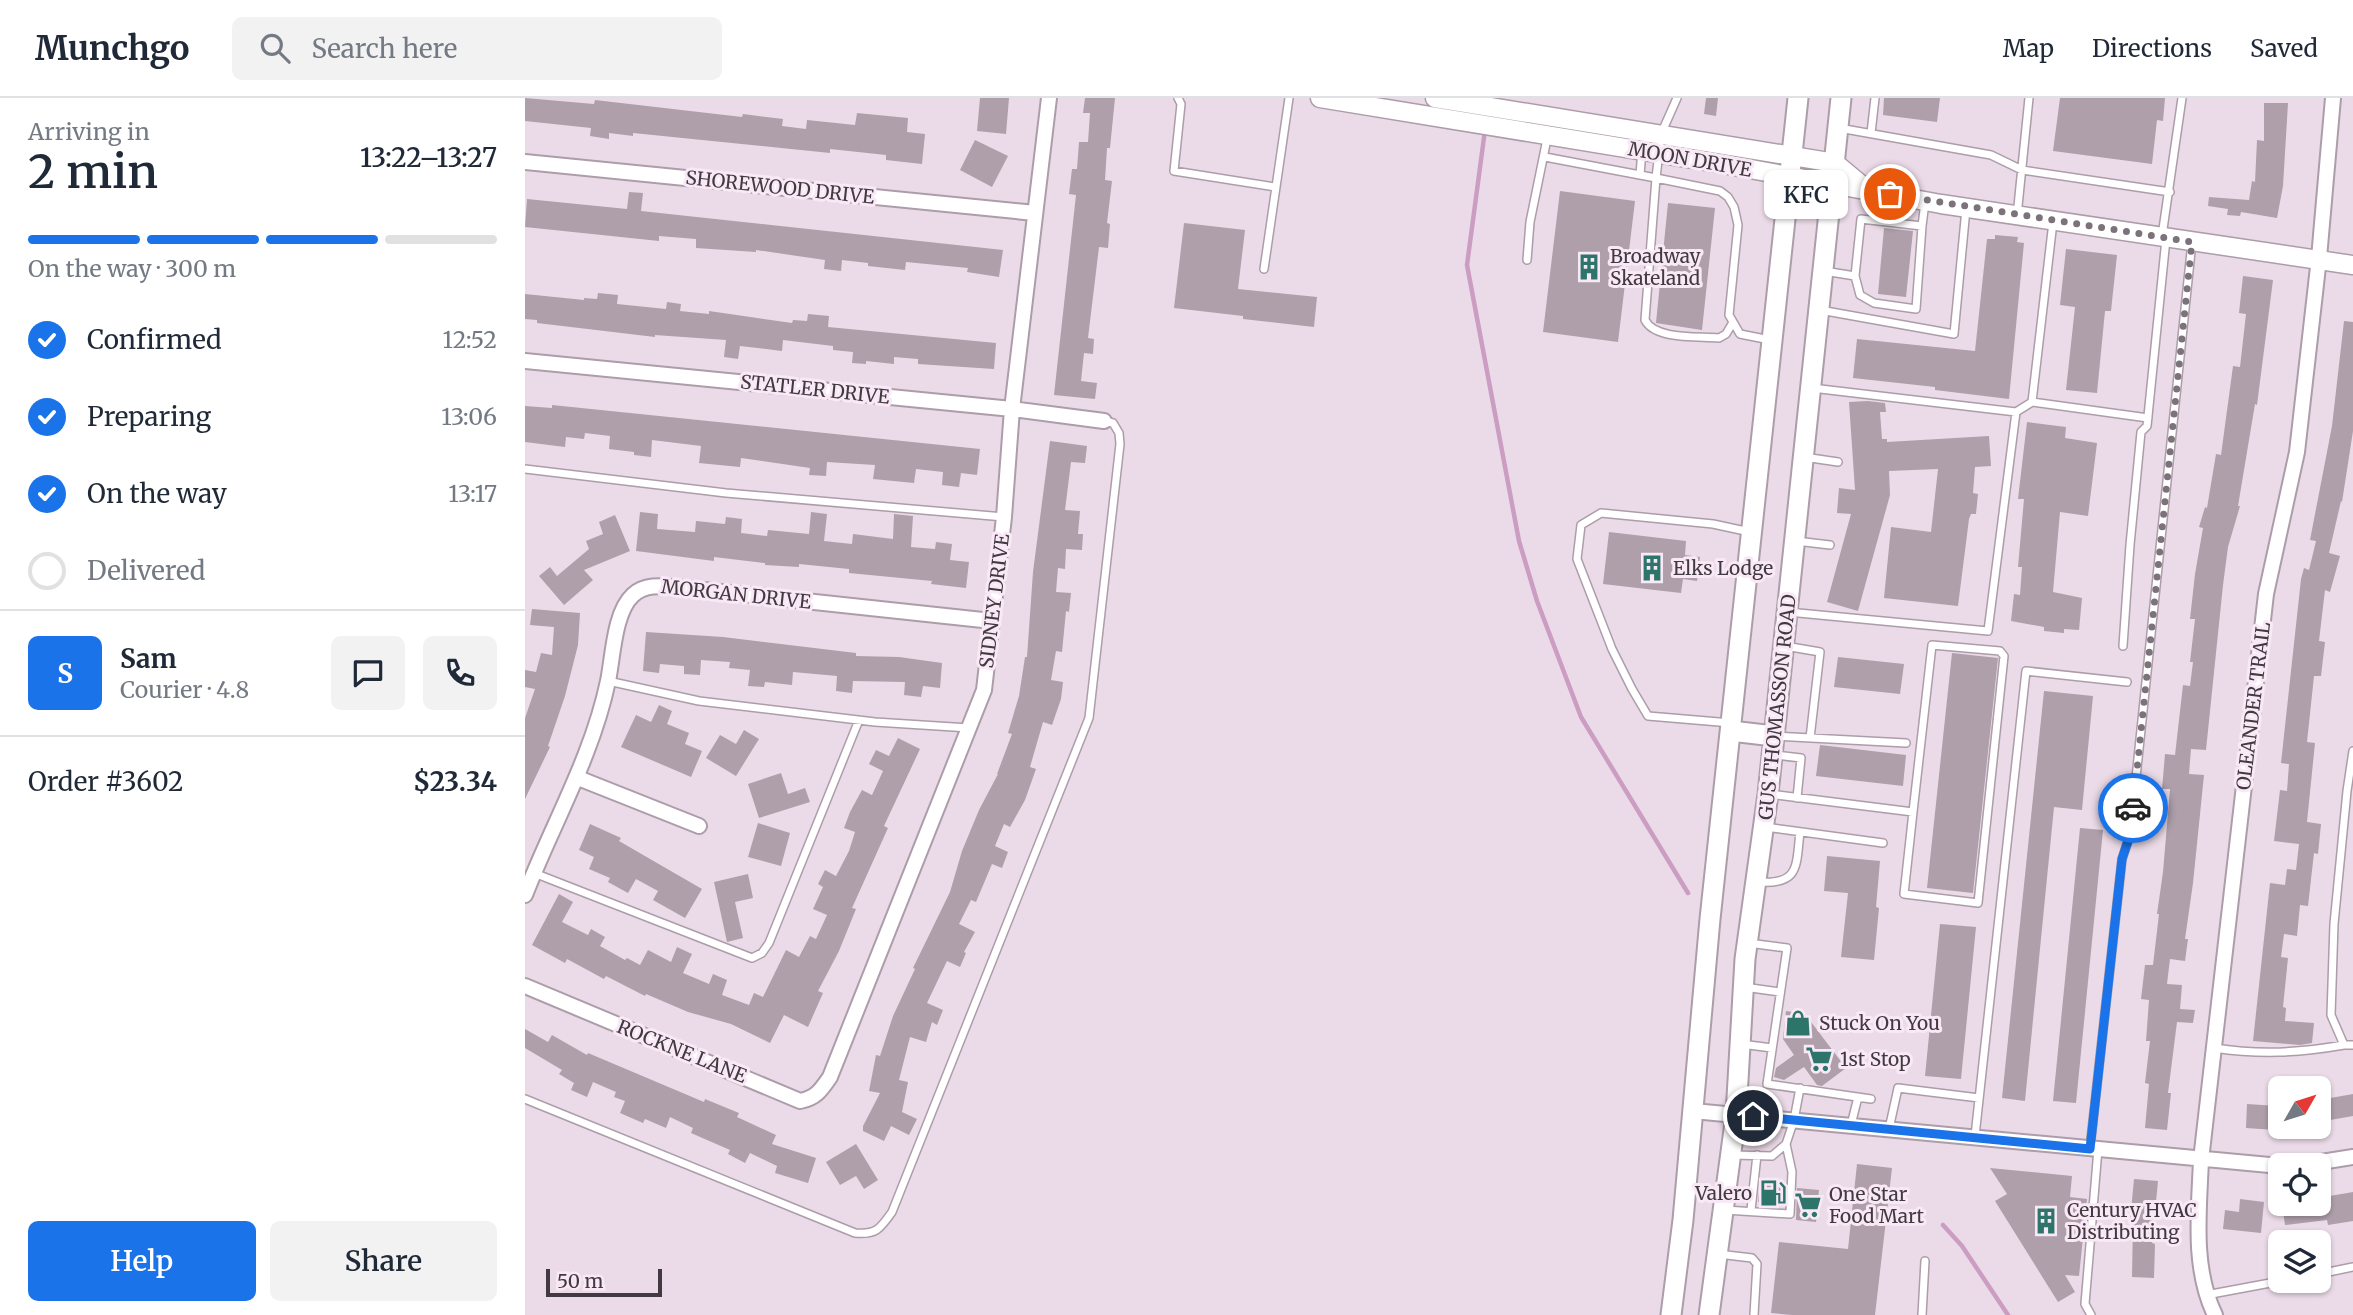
<!DOCTYPE html>
<html lang="en">
<head>
<meta charset="utf-8">
<style>
	:root { --surface:#fff; --page:#f2f2f3; --text:#1f2937; --muted:#747a83; --line:#e0e1e3; --accent:#1a73e8 }
	body { margin:0; font-family:Merriweather,serif; background:var(--page); color:var(--text); height:100vh; display:flex; flex-direction:column; font-size:26px; white-space:nowrap }
	* { box-sizing:border-box; margin:0 }
	p { font-size:23px; color:var(--muted) }
	.icon { flex:none; width:38px; height:38px; fill:none; stroke:currentColor; stroke-width:2; stroke-linecap:round; stroke-linejoin:round }
	.map { position:relative; flex:1; overflow:hidden }
	.sheet { display:flex; flex-direction:column; background:var(--surface); width:525px }
	.sheet>* { flex:none }
	.needle { width:46px; rotate:51deg }
	.controls { position:absolute; left:1743px; top:978px; display:grid; gap:14px }
	.controls a { display:grid; place-items:center; width:63px; height:63px; border-radius:10px; background:var(--surface); box-shadow:0 2px 5px #0004; font-size:35px }
	.scale { position:absolute; left:21px; bottom:18px; width:116px; box-sizing:border-box; padding-left:7px; border:4px solid #413a40; border-top:0; font-size:19px; line-height:24px; white-space:nowrap; color:#413a40; -webkit-text-stroke:5px #f9e8f5; paint-order:stroke }
	.pin { position:absolute; display:grid; place-items:center; width:60px; height:60px; color:#fff; margin:-30px; border:4px solid #fff; border-radius:50%; box-shadow:0 2px 7px #0007 }
	.courier { position:absolute; display:grid; place-items:center; width:70px; height:70px; margin:-35px; border:5px solid #1a73e8; border-radius:50%; background:#fff; color:#222; box-shadow:0 2px 9px #0007 }
	.bubble { position:absolute; height:49px; border-radius:10px; background:var(--surface); box-shadow:0 2px 5px #0004; font-size:23px; font-weight:600; line-height:49px; text-align:center }
	.summary em { font-style:normal; font-weight:600 }
	.summary div { display:flex; flex-direction:column-reverse }
	.summary { display:flex; align-items:center; justify-content:space-between; height:119px; padding:0 28px }
	h1 { font-size:46px; font-weight:600; line-height:52px }
	.bar { display:grid; grid-template-columns:repeat(4,1fr); gap:10px 7px; align-content:center; height:84px; padding:0 28px }
	.bar i { height:9px; border-radius:5px; background:var(--line) }
	.bar .on { background:var(--accent) }
	.bar p { grid-column:span 4 }
	.line { display:flex; align-items:center; gap:18px; padding:0 28px; border-top:2px solid var(--line) }
	.line div { flex:1 }
	.round { display:grid; place-items:center; flex:none; width:74px; height:74px; border-radius:10px; background:var(--page) }
	ol { padding:0 28px; list-style:none }
	li { display:flex; align-items:center; gap:21px; height:77px }
	li p { margin-inline-start:auto }
	li .icon { padding:7px; border-radius:50%; background:var(--accent); color:#fff; stroke-width:4 }
	li:last-child { color:var(--muted) }
	li i { width:38px; height:38px; border:4px solid var(--line); border-radius:50% }
	.button { display:flex; gap:14px; margin-top:auto; padding:14px 28px }
	.button a { flex:1; height:80px; border-radius:10px; background:var(--accent); color:#fff; font-size:28px; font-weight:600; line-height:80px; text-align:center }
	.button a+a { background:var(--page); color:var(--text) }
	header { display:flex; align-items:center; gap:42px; box-sizing:border-box; height:98px; padding:0 35px; background:var(--surface); border-bottom:2px solid var(--line) }
	header strong { font-size:33px }
	nav { display:flex; gap:38px; margin-inline-start:auto; font-size:24px }
	.search { width:490px; height:63px; background:var(--page); display:flex; align-items:center; gap:18px; box-sizing:border-box; padding:0 24px; border-radius:10px; color:var(--muted); font-size:26px }
	main { display:flex; flex:1; min-height:0 }
	.map>svg:first-child { display:block }
</style>
</head>
<body>
<header>
<strong>Munchgo</strong>
<div class="search"><svg class="icon" aria-label="search" viewBox="0 0 24 24"><circle cx="10" cy="10" r="6"/><path d="M15 15l6 6"/></svg>Search here</div>
<nav><a>Map</a><a>Directions</a><a>Saved</a></nav>
</header>
<main>
<section class="sheet">
<div class="summary"><div><h1>2 min</h1><p>Arriving in</p></div><em>13:22–13:27</em></div>
<div class="bar"><i class="on"></i><i class="on"></i><i class="on"></i><i></i><p>On the way · 300 m</p></div>
<ol>
<li><svg class="icon" aria-label="check" viewBox="0 0 24 24"><path d="M5 12l5 5 9-10"/></svg>Confirmed<p>12:52</p></li>
<li><svg class="icon" aria-label="check" viewBox="0 0 24 24"><path d="M5 12l5 5 9-10"/></svg>Preparing<p>13:06</p></li>
<li><svg class="icon" aria-label="check" viewBox="0 0 24 24"><path d="M5 12l5 5 9-10"/></svg>On the way<p>13:17</p></li>
<li><i></i>Delivered</li>
</ol>
<div class="line" style="height:126px"><b class="round" style="background:var(--accent);color:#fff">S</b><div><b>Sam</b><p>Courier · 4.8</p></div><a class="round"><svg class="icon" aria-label="chat" viewBox="0 0 24 24"><path d="M4 5h16v11H9l-5 4z"/></svg></a><a class="round"><svg class="icon" aria-label="phone" viewBox="0 0 24 24"><path d="M5 4h4l2 5-3 2q2 4 5 5l2-3 5 2v4C11 20 4 13 5 4z"/></svg></a></div>
<div class="line" style="height:91px"><div>Order #3602</div><b>$23.34</b></div>
<div class="button"><a>Help</a><a>Share</a></div>
</section>
<div class="map">
<svg width="1828" height="1217" viewBox="0 0 1828 1217">
	<rect width="100%" height="100%" fill="#ebdbe8"/>
	<g fill="none" stroke-linecap="round" stroke-linejoin="round">
		<!-- stream -->
		<path stroke="#cc9dc2" stroke-width="4.5" d="M960 32 942 167 994 443 1012 503 1056 619 1163 795
			M1418 1127 1437 1148 1483 1217"/>
	</g>
	<!-- building -->
	<path fill="#ae9fab" d="M0 0 69 6 70 2 217 19 218 16 258 21 257 28 281 31 282 22 330 27 332 15 383 20 382 34 400 36 397 66 361 62V57L305 51V55L108 35V38L84 35V41L65 38 66 30 0 23Z
		M455 0H484L481 36 452 33Z
		M560 0H590L585 50H582L580 82 587 83 582 125 585 126 583 150 574 149 563 240 569 241 568 256 559 255 556 283 572 285 570 301 529 297 551 97 544 96 547 71H552L554 44H563L565 15H558Z
		M1181 0H1193L1191 18 1179 16Z
		M1359 0H1415L1412 24 1358 17Z
		M1535 0H1640L1638 23 1632 22 1627 66 1528 53Z
		M1739 5H1763L1758 88 1752 120 1716 114 1715 118 1702 117 1703 111 1683 108 1684 99 1724 102 1727 83 1730 84 1732 42 1739 43Z
		M450 42 483 58 467 89 435 72Z
		M1035 93 1110 103 1093 244 1018 234Z
		M104 94 118 95 116 113 478 152 474 179 442 174 443 170 381 164 380 172 343 168V165L317 162 316 173 299 171 300 162 231 152V154L171 150V141L134 138V143L0 129 2 101 102 111Z
		M1143 105 1190 110 1177 232 1131 225Z
		M659 125 720 132 713 191 792 199 789 229 718 221V218L649 210Z
		M1359 130 1388 133 1381 199 1353 196Z
		M1470 137 1493 139 1492 144 1499 145 1484 301 1410 292V289L1328 280 1332 241 1450 253 1462 141H1470Z
		M1541 151 1592 157 1586 213H1580L1572 295 1541 292 1550 209 1535 207Z
		M1718 178 1748 182 1732 307 1730 306 1713 408H1715L1703 449 1698 487 1681 652 1666 651 1664 676 1679 677 1668 785 1660 841H1663L1660 863 1645 861 1642 886 1657 887 1655 911 1670 912 1668 925 1652 924 1643 995H1646L1642 1032 1620 1030 1624 986 1620 985 1625 943H1621L1624 902 1616 901 1620 867H1628L1634 816H1632L1638 774 1645 691H1637L1640 656 1650 657 1658 587 1665 588 1668 564H1665L1670 521H1665L1670 476 1678 430 1674 429 1680 409 1682 410 1691 356 1696 357 1708 268 1715 269 1721 216 1714 215Z
		M73 195 93 197 92 206 141 211 142 204 156 206 155 213 184 216V213L267 225 268 222 282 223 283 216 304 218 303 229 471 245 469 271 393 266V261L369 259V266L341 263V266L327 265 328 254 308 252V248L258 242 257 253 215 248 213 261 199 259 201 242 130 237V239L12 225V222L0 221V196L59 202V200L72 201Z
		M1819 223 1828 224V333L1817 404 1816 403 1804 455 1815 458 1805 494 1800 492 1794 543 1800 544 1796 578H1789L1782 644 1790 645 1782 724 1796 726 1793 756 1789 755 1783 808 1775 807 1772 838 1759 836 1756 859 1763 860 1758 909 1761 910 1760 923 1789 925 1787 945 1775 947 1728 943 1745 785 1760 787 1762 771 1771 772 1774 746 1749 743 1755 692 1762 693 1764 666 1756 665 1776 481 1779 470 1784 472 1791 443 1785 442 1807 328Z
		M1343 303 1360 305 1361 314H1355L1357 341H1362V344L1464 338 1466 368 1450 369 1448 395 1453 396 1451 416H1446L1444 421 1433 508 1359 500 1366 429 1406 434 1413 371 1364 373 1365 397 1333 513 1302 504 1326 416 1312 415 1314 390 1330 392 1324 304Z
		M27 307 455 351 452 377 436 375 434 389 417 387 418 374 391 371 389 385 348 381 350 367 302 364 301 378 284 377 285 370 216 360 215 369 174 365 176 348 127 342 126 359 109 357V354L84 351 85 338 60 335 59 341 41 339 40 349 0 344V308L27 310Z
		M1502 324 1541 329 1540 340 1572 345 1563 418 1535 414 1528 494 1557 500 1554 532 1539 531V535L1519 533V529L1486 523 1489 496 1495 497 1497 469H1493L1499 401H1493Z
		M525 343 562 348 560 365 546 364 540 412 555 413 553 436H558L557 452 541 451 540 471 533 470 531 494 546 495 544 514 541 513 537 554 531 553 526 582 538 584 536 601 527 627 518 624 505 669 511 671 500 702 485 729 479 726 470 748 483 754 477 770 467 766 451 804 446 802 434 826 450 834 439 854 441 855 435 869 422 863 402 905 418 912 412 927 407 924 401 944 385 939 374 982 383 984 377 1014 392 1021 384 1037 366 1028 359 1043 338 1033V1028L355 995 344 993 351 957 355 958 368 918 390 871 388 870 425 794 437 753 454 712 473 676H472L487 636 483 635 494 598 500 559H502L508 474Z
		M115 414 133 416 132 431 170 434 171 423 200 426 201 419 217 421 216 435 242 438 243 432 284 436 286 414 302 416 299 443 327 446 328 436 368 441 369 416 388 418 386 449 410 451 411 444 427 446 425 462 444 464 441 490 406 486 407 483 324 475V471L274 466V469L240 467V465L189 459V463L111 453Z
		M90 417 105 453 59 472 68 482 39 507 14 478 25 469 32 478 64 451 61 443 78 436 74 424Z
		M1084 434 1161 443 1160 457 1175 459 1172 483 1158 481 1156 495 1078 486Z
		M7 511 55 515 53 547 40 598 23 648 25 649 0 701V620L10 591 0 589V572L11 574 16 555 27 557 29 529 5 527Z
		M121 534 198 539 331 555V558L374 559 417 565 415 590 398 588 396 599 379 597 380 584 328 583 327 595 311 593 312 578 268 574 267 587 240 584 239 589 223 588 225 572 204 570 205 564 176 562 175 577 159 576V568L135 566 134 575 118 573Z
		M1427 555 1473 560 1448 795 1402 790Z
		M1313 559 1379 566 1375 596 1309 589Z
		M1519 593 1568 598 1557 712 1529 709 1500 1003 1477 1000Z
		M134 607 147 613 142 626 164 635 160 646 177 653 166 679 96 649 111 617 126 624Z
		M219 632 234 641 211 678 181 660 195 637 211 646Z
		M373 640 395 651 359 728 363 730 327 810 331 811 314 853 293 893 298 895 283 929 259 917 245 945 206 926 163 914 121 896 120 898 81 878 79 881 42 861 40 865 7 847 34 796 48 804 37 824 63 837 66 831 80 839 75 848 100 862 102 860 115 867 123 852 146 864 152 849 167 856 158 875 184 886 188 876 202 882 197 897 224 907 229 895 238 899 261 852 274 859 285 838 291 841 302 817 288 811 298 789 293 786 300 772 311 778 324 753 330 734 319 730 325 714 337 692 347 697 358 673 344 666 351 652 364 658Z
		M1295 647 1381 657 1378 688 1291 678Z
		M256 675 263 696 280 690 285 704 234 720 223 686Z
		M233 725 265 735 256 768 223 759Z
		M65 726 96 740 94 743 177 791 160 820 128 802 133 793 111 781 103 795 83 784 85 780 64 771 69 759 54 752Z
		M1555 730 1578 732 1551 1005 1528 1003Z
		M1302 758 1355 763 1351 809 1354 810 1349 862 1316 859 1323 795 1299 793Z
		M223 776 228 800 210 804 218 840 202 844 189 784Z
		M1415 826 1451 829 1436 981 1400 978Z
		M1261 913 1280 916 1321 970 1297 988 1292 987 1279 969 1259 982 1249 979 1251 970 1269 957 1258 941Z
		M0 931 23 944 27 937 62 957 63 955 179 1004 180 1001 214 1015 212 1019 251 1037 247 1046 291 1060 283 1085 250 1075 252 1068 225 1055 220 1065 203 1056 205 1052 166 1035 168 1030 145 1019 141 1030 120 1021 118 1025 95 1015 100 1003 89 999 91 994 68 984 62 999 46 992 49 985 34 976 37 972 0 950Z
		M1828 996V1018L1794 1024V1002Z
		M1722 1006 1752 1008 1750 1032 1721 1030Z
		M331 1046 353 1082 339 1091 331 1078 315 1087 301 1064Z
		M1332 1066 1367 1070 1350 1217H1267L1246 1215 1254 1144 1323 1151Z
		M1465 1070 1547 1078 1545 1099 1562 1101 1554 1178 1540 1177 1550 1194 1533 1204 1470 1103 1482 1096Z
		M1609 1081 1633 1083 1627 1145 1630 1146 1629 1180 1607 1179 1608 1123H1605Z
		M1235 1083 1260 1086 1259 1107 1233 1104Z
		M1272 1090 1294 1092 1291 1124 1271 1122Z
		M1828 1094V1123L1803 1127 1802 1122 1760 1127 1757 1106H1800L1799 1099Z
		M1715 1101 1739 1104 1736 1135 1698 1131 1700 1112 1714 1114Z"/>
	<g fill="none" stroke-linecap="round" stroke-linejoin="round">
		<!-- service casing -->
		<g stroke="#ac9da9" stroke-width="10">
			<path id="service" d="M653 0 656 6 649 73 750 89
				M1152 0 1136 36 1131 80 1195 93 1203 99 1209 109 1213 127 1204 217 1215 236 1245 242
				M1314 30 1466 57 1497 72 1645 94
				M1346 35 1350 0
				M1020 59 1115 77 1117 52
				M1115 77 1131 80 1120 222C1130 242 1173 238 1194 240L1201 236 1207 226
				M1492 118 1504 0
				M1528 124 1507 304 1623 320
				M1637 138 1657 0
				M1002 162 1005 124 1023 36
				M739 171 764 0
				M1299 173 1330 178 1336 121 1397 128 1400 104
				M1330 178 1335 197 1349 205 1391 211 1397 128
				M1295 212 1429 236 1441 111
				M1287 290 1491 314
				M1279 359 1313 364
				M0 371 201 395 479 419
				M1271 443 1305 447
				M1263 514 1463 533 1491 314 1507 304
				M1260 548 1295 554 1285 640
				M1598 548 1605 447 1616 334 1622 328 1641 141
				M83 583 174 603 350 624 444 630
				M1206 625 1123 618 1107 591 1087 551 1052 461 1056 427 1076 415 1188 426 1225 434
				M1250 638 1381 645
				M1828 653 1822 693 1809 826 1806 917 1819 947H1828
				M1250 657 1276 660 1272 700
				M1244 696 1388 714 1407 547 1475 553 1479 558 1453 805 1379 796 1388 714
				M1240 729 1358 745
				M9 775 227 860 237 855 244 845 334 622
				M1233 784C1275 787 1271 768 1275 734
				M1223 845 1262 850 1242 986 1346 1001
				M1219 889 1255 894
				M1216 946 1247 950
				M1689 950C1736 957 1772 955 1819 947
				M0 1001 330 1135C351 1137 355 1131 367 1114L564 620 595 346 594 335 588 325 579 323
				M1326 1027 1333 999
				M1364 1031 1373 990 1454 1000
				M1450 1038 1501 573 1602 584
				M1565 1050 1597 761 1605 737 1667 144
				M1208 1057 1247 1058 1261 1046 1269 1022 1275 990
				M1200 1112 1265 1116 1267 1074 1261 1046
				M1226 1112 1232 1057
				M1193 1156 1227 1160 1232 1166 1229 1217
				M1794 1176 1828 1169
				M1681 1197 1756 1183
				M1397 1217 1400 1163
				M1566 1217 1560 1206 1573 1051"/>
		</g>
		<!-- minor casing -->
		<g stroke="#ac9da9" stroke-width="18">
			<path id="minor" d="M0 64 510 115
				M0 263 487 311 579 323
				M53 680 174 728
				M0 797C28 725 67 659 83 583 88 559 89 514 108 497 122 484 142 489 159 490L467 523
				M0 888 275 1003C291 1000 296 992 305 979L459 592 479 419 487 311 524 0
				M1168 1013 1755 1068
				M1771 1068 1828 1059
				M1690 1217C1667 1170 1674 1113 1676 1062L1741 496 1772 354 1794 160 1808 0"/>
		</g>
		<!-- tertiary casing -->
		<g stroke="#ac9da9" stroke-width="21">
			<path id="tertiary" d="M795 0 1198 66 1416 106 1828 167
				M910 0 1310 65 1340 90"/>
		</g>
		<!-- secondary casing -->
		<g stroke="#ac9da9" stroke-width="23">
			<path id="secondary" d="M1206 633 1249 638
				M1146 1217 1158 1122 1185 821 1273 0
				M1184 1217 1211 1017 1220 861 1243 696 1316 0"/>
		</g>
		<!-- service -->
		<use href="#service" stroke="#fff" stroke-width="7"/>
		<!-- minor -->
		<use href="#minor" stroke="#fff" stroke-width="14"/>
		<!-- tertiary -->
		<use href="#tertiary" stroke="#fff" stroke-width="18"/>
		<!-- secondary -->
		<use href="#secondary" stroke="#fff" stroke-width="19"/>
	</g>
	<g fill="none" stroke-linecap="round" stroke-linejoin="round">
		<!-- done -->
		<path stroke="#7c727b" stroke-width="7" stroke-dasharray="0 12.6" d="M1365 96 1667 144 1608 710"/>
		<!-- route -->
		<path stroke="#1a73e8" stroke-width="9" d="M1228 1018 1565 1051 1597 761 1605 737 1608 710"/>
	</g>
	<!-- icons -->
	<defs>
		<g id="building-bare" transform="scale(2.1)"><path d="M-4-6H4V6H1V3H-1V6H-4ZM-2.5-4.3h1.7v1.8h-1.7ZM.8-4.3h1.7v1.8H.8ZM-2.5-1h1.7V.8h-1.7ZM.8-1h1.7V.8H.8Z" fill="#2d746a" stroke="#f9e8f5" stroke-width="2.5" paint-order="stroke"/></g>
		<g id="shop-bare" transform="scale(2.1)"><path d="M-5-2.5h2.3a2.7 3.5 0 0 1 5.4 0H5L5.5 6h-11ZM-1.5-2.5h3a1.5 2.3 0 0 0-3 0Z" fill="#2d746a" stroke="#f9e8f5" stroke-width="2.5" paint-order="stroke"/></g>
		<g id="supermarket-bare" transform="scale(2.1)"><path d="M-6-5.5h2.5l.6 2H6L4.5 2H-2.5L-4.4-4H-6ZM-1.5 3.2a1.3 1.3 0 1 0 .1 0ZM3 3.2a1.3 1.3 0 1 0 .1 0Z" fill="#2d746a" stroke="#f9e8f5" stroke-width="2.5" paint-order="stroke"/></g>
		<g id="fuel-bare" transform="scale(2.1)"><path d="M-5.5-6h7V0h2V4h1.3V-2.5L3-4.5l.8-.8L6-3V5H2.5V1h-1V6h-7ZM-4.2-4.7v3.2H.2V-4.7Z" fill="#2d746a" stroke="#f9e8f5" stroke-width="2.5" paint-order="stroke"/></g>
	</defs>
	<g fill-rule="evenodd">
		<use href="#building-bare" x="1064" y="169"/>
		<use href="#building-bare" x="1127" y="470"/>
		<use href="#shop-bare" x="1273" y="925"/>
		<use href="#supermarket-bare" x="1294" y="961"/>
		<use href="#fuel-bare" x="1248" y="1095"/>
		<use href="#supermarket-bare" x="1283" y="1107"/>
		<use href="#building-bare" x="1521" y="1123"/>
	</g>
	<g text-anchor="middle" dominant-baseline="central" stroke-width="6" stroke-linejoin="round" paint-order="stroke">
		<!-- street labels -->
		<g font-size="19" fill="#413a40" stroke="#f9e8f5">
			<text transform="translate(1165 61) rotate(10)">MOON DRIVE</text>
			<text transform="translate(255 89) rotate(6)">SHOREWOOD DRIVE</text>
			<text transform="translate(290 291) rotate(6)">STATLER DRIVE</text>
			<text transform="translate(211 496) rotate(6)">MORGAN DRIVE</text>
			<text transform="translate(469 503) rotate(-83)">SIDNEY DRIVE</text>
			<text transform="translate(1728 608) rotate(-83)">OLEANDER TRAIL</text>
			<text transform="translate(1252 609) rotate(-84)">GUS THOMASSON ROAD</text>
			<text transform="translate(157 953) rotate(22)">ROCKNE LANE</text>
		</g>
		<!-- poi labels -->
		<g font-size="19" fill="#413a40" stroke="#f9e8f5" text-anchor="start">
			<text x="1085" y="158">Broadway<tspan x="1085" dy="22">Skateland</tspan></text>
			<text x="1148" y="470">Elks Lodge</text>
			<text x="1294" y="925">Stuck On You</text>
			<text x="1315" y="961">1st Stop</text>
			<text x="1227" y="1095" text-anchor="end">Valero</text>
			<text x="1304" y="1096">One Star<tspan x="1304" dy="22">Food Mart</tspan></text>
			<text x="1542" y="1112">Century HVAC<tspan x="1542" dy="22">Distributing</tspan></text>
		</g>
	</g>
</svg>
<div class="controls">
<a><svg class="needle" viewBox="-14 -14 28 28"><path d="M0-13l5 13h-10z" fill="#e53935"/><path d="M0 13l5-13h-10z" fill="#747a83"/></svg></a>
<a><svg class="icon" aria-label="locate" viewBox="0 0 24 24"><circle cx="12" cy="12" r="6"/><path d="M12 2v4M12 18v4M2 12h4M18 12h4"/></svg></a>
<a><svg class="icon" aria-label="layers" viewBox="0 0 24 24"><path d="M12 4l9 5-9 5-9-5zM3 14l9 5 9-5"/></svg></a>
</div>
<div class="scale">50 m</div>
<div class="pin" style="left:1365px;top:96px;background:#ea580c"><svg class="icon" aria-label="bag" viewBox="0 0 24 24"><path d="M5 8h14l-1 12H6zM9 8a3 3 0 0 1 6 0"/></svg></div>
<div class="pin" style="left:1228px;top:1018px;background:#1f2937"><svg class="icon" aria-label="home" viewBox="0 0 24 24"><path d="M3 11l9-7 9 7M6 9v11h12V9"/></svg></div>
<div class="courier" style="left:1608px;top:710px"><svg class="icon" aria-label="car" viewBox="0 0 24 24"><path d="M5 17H2v-5l4-1 3-4h7l3 4 3 1v5h-3M9 17h6M6 11h13"/><circle cx="7" cy="17" r="2"/><circle cx="17" cy="17" r="2"/></svg></div>
<div class="bubble" style="left:1239px;top:72px;width:84px">KFC</div>
</div>
</main>
</body>
</html>
